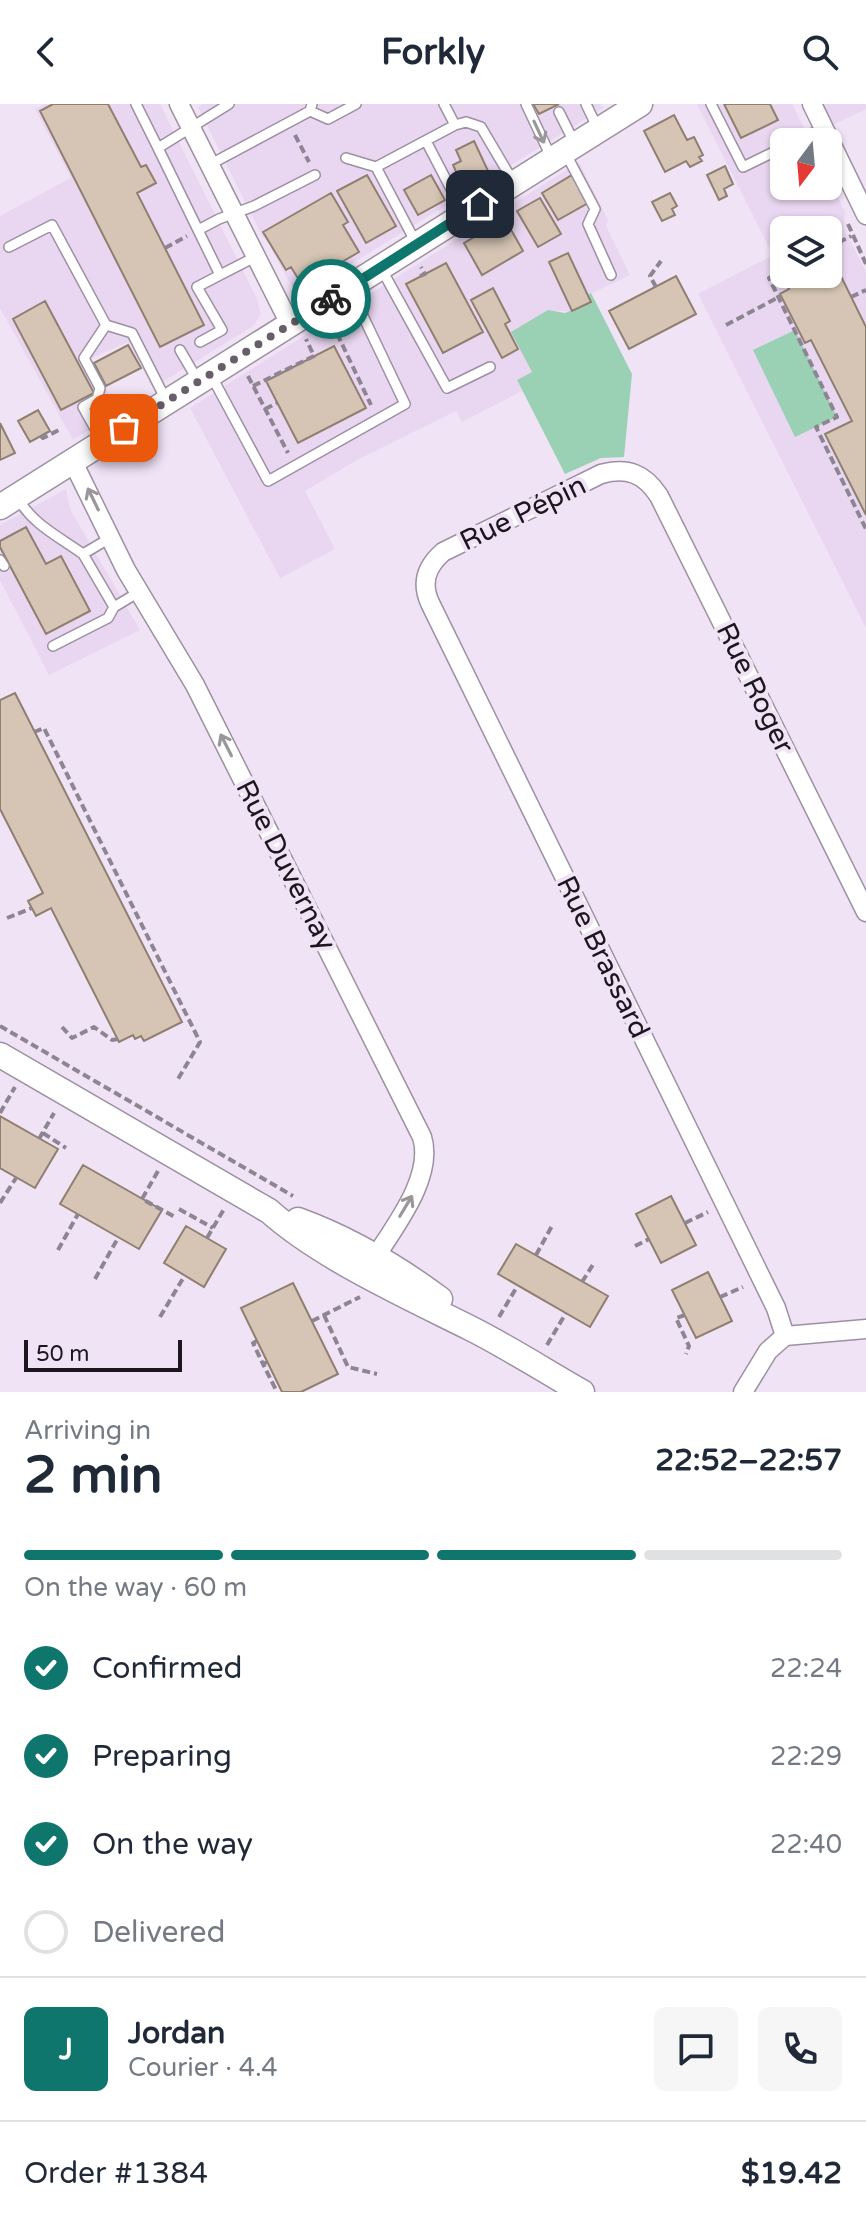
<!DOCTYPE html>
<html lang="en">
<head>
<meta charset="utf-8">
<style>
	:root { --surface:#fff; --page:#f6f6f7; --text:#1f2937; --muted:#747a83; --line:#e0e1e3; --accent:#0f766e }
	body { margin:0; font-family:"Varela Round",sans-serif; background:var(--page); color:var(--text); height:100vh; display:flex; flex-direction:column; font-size:30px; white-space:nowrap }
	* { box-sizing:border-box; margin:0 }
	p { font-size:26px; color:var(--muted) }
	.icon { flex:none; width:44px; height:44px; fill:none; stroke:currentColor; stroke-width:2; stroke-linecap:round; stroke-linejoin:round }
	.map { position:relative; height:1288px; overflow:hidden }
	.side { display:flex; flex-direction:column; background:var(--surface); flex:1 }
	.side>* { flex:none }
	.needle { width:52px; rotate:196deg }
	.controls { position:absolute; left:770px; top:24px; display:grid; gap:16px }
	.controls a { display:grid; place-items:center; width:72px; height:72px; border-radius:12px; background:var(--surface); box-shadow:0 2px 6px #0004; font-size:40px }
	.scale { position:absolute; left:24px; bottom:20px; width:158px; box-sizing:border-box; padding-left:8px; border:4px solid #1c171e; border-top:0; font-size:22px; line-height:28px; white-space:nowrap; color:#1c171e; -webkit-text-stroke:6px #f1e3f6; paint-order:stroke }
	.pin { position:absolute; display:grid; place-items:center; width:68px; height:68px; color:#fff; margin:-34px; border-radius:16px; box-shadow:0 4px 12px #0006 }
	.courier { position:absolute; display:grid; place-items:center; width:80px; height:80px; margin:-40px; border:6px solid #0f766e; border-radius:50%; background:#fff; color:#222; box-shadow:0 2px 10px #0007 }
	.head em { font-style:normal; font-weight:700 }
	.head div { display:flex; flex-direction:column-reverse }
	.head { display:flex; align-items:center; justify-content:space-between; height:136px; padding:0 24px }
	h1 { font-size:52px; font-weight:700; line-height:60px }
	.bar { display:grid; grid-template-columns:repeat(4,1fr); gap:12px 8px; align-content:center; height:96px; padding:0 24px }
	.bar i { height:10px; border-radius:6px; background:var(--line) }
	.bar .current { background:var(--accent) }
	.bar p { grid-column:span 4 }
	.line { display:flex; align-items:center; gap:20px; padding:0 24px; border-top:2px solid var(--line) }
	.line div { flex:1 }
	.round { display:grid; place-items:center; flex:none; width:84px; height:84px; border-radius:12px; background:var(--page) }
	ol { padding:0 24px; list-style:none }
	li { display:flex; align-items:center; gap:24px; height:88px }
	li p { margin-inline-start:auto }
	li .icon { padding:8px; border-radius:50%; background:var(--accent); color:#fff; stroke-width:4 }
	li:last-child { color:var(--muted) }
	li i { width:44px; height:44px; border:4px solid var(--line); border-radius:50% }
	header { display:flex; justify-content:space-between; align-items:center; height:104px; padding:0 24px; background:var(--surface); font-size:36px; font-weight:700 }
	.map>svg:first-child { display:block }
</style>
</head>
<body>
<header><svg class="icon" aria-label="back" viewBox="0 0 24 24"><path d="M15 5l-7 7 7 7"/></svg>Forkly<svg class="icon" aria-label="search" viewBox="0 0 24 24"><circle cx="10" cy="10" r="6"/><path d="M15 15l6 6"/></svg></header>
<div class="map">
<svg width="866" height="1288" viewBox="0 0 866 1288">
	<rect width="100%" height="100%" fill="#f1e3f6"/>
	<!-- built -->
	<path fill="#e9d6f0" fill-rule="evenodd" d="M45 0H160L257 195 261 210 253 222 153 284 128 238 90 255 118 307 73 336 0 204V112L71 74 35 5Z
		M203 0H600L603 4 303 190 292 183 270 143 272 141 266 132 263 134 198 3Z
		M697 0H792L811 38H784V82H828V72L845 108 844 125 866 168V524L698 190 773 151ZM784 126H828V170H784Z
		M822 0H866V5L833 21Z
		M579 58 608 116 606 122 630 171 588 191 591 198 572 207H547L532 268 517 276 522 287 462 318 456 307 357 356 305 387 335 445 280 474 190 304Z
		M66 385 70 405 140 526 49 571 0 476V421Z"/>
	<!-- green -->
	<path fill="#9ad1b5" d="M591 189 632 270 624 353 601 354 565 370 517 276 532 268 511 228 548 206 565 209 591 198 588 191Z
		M795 226 837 313 795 333 753 246Z"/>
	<!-- building -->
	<path fill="#d6c5b4" stroke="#8f7f70" stroke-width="2" d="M53 0H108L141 63 146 61 156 79 137 89 204 221 160 243 40 7Z
		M533 0H559L539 10Z
		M724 0H770L778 16 741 34Z
		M674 11 687 36 694 33 703 51 699 53 702 57 690 63 686 57 665 68 644 27Z
		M474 37 489 69 462 81 453 61 461 57 456 46Z
		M725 62 733 80 724 85 727 92 719 96 707 71Z
		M367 71 396 122 366 139 337 87Z
		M431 71 445 96 418 111 404 86Z
		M572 71 588 99 558 116 542 89Z
		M331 89 348 118 343 121 359 148 302 181 291 163 286 166 263 128Z
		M670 89 677 102 672 105 675 111 662 117 652 98Z
		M540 94 561 130 538 143 517 107Z
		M505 115 523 147 482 171 464 139Z
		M568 149 591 198 572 207 549 158Z
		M832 154 866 223V411L825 330 852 317 811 236 805 239 780 190 789 185 784 177 799 170H828V156Z
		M446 159 483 228 443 249 406 180Z
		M676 172 696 210 629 245 609 207Z
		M493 184 510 217 505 220 518 245 502 254 471 196Z
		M45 197 94 289 61 306 13 215Z
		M128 241 141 264 106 282 94 259Z
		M334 242 366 304 298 339 266 277Z
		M38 306 50 327 30 338 18 317Z
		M0 319 15 349 0 356Z
		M26 423 46 460 61 452 90 507 46 530 0 443V437Z
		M15 589 182 918 144 937 141 932 135 935 133 931 119 938 51 804 36 812 28 797 43 789 0 705V596Z
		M0 1012 58 1045 35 1084 0 1064Z
		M83 1061 162 1106 139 1145 60 1100Z
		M671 1092 696 1141 661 1159 636 1110Z
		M186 1122 226 1145 204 1183 164 1159Z
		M516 1140 608 1192 590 1223 498 1170Z
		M708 1168 732 1217 696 1234 672 1186Z
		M293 1179 338 1270 301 1288H282L241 1204Z"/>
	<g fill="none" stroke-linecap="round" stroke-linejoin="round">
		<!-- lane casing -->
		<g stroke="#9d90a2" stroke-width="12">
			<path id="lane" d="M136 0 158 44
				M229 0 158 44 198 126 219 115 254 102 315 71
				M444 0 455 21
				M526 0 552 55
				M586 0 597 23
				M711 0 743 63 784 43
				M310 7 328 15 356 0
				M559 8 575 40
				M426 37 464 110
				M794 38 824 24
				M566 50 595 105 588 120 611 171
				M346 54 376 63
				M209 61 310 7 312 0
				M198 126 220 171 255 153
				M416 139 376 63 455 21 466 18 481 23 514 79
				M9 143 52 121 106 221 132 229 167 298
				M382 166 447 284 490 263
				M200 238 222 226 197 183 220 171
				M180 246 198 277
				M212 273 268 377 405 300 363 212 354 205 345 190
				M102 337 83 303 97 295 100 284 84 254 106 221
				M17 393C33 421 58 432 83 450
				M110 434 83 450 114 503
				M0 456 4 462
				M53 542 108 514 114 503 139 488"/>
		</g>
		<!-- street casing -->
		<g stroke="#9d90a2" stroke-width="21">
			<path id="street" d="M179 0 290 220
				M812 0 866 111
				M73 358 126 466 195 581 422 1033C435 1075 390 1128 369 1163
				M785 1232 776 1204 430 499C421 479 426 463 443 448L601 370C627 363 644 369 659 392L866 808
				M743 1288 768 1247 785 1232 866 1225"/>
		</g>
		<!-- secondary casing -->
		<g stroke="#9d90a2" stroke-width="27">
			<path id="secondary" d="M0 403 640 0
				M0 951 269 1107C322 1154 406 1192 470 1224 508 1243 545 1267 582 1288
				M298 1116C347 1134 397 1163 440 1195"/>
		</g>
		<!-- path -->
		<path stroke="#8e8592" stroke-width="4" stroke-dasharray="8 4" stroke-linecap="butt" d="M295 31 309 58
			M848 120 866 160
			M165 144 187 132
			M828 144 851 132
			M784 166 769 174 837 313 816 323 866 425
			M420 172 425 170 421 163
			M656 183 650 172 661 157
			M851 193 866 186
			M332 219 371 301
			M726 221 779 193
			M336 228 350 219
			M248 272 288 349
			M253 282 314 252 306 235
			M265 305 277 299
			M41 332 43 334 59 326
			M34 628 44 624 200 938 178 975
			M7 814 32 804
			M0 922 293 1092
			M62 923 72 934 94 923 112 936 118 935
			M0 1009 15 983
			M43 1029 66 1044
			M39 1035 54 1009
			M158 1067 142 1095 175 1113
			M0 1099 16 1074
			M179 1105 213 1124
			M685 1119 708 1108
			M207 1134 224 1105
			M635 1142 649 1135
			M58 1146 78 1110
			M536 1151 553 1120
			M95 1175 118 1134
			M582 1178 594 1159
			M720 1193 743 1183
			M324 1211 348 1263 377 1270
			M685 1211 676 1214 689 1242 686 1250
			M160 1213 185 1171
			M499 1213 518 1181
			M312 1217 360 1193
			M257 1237 253 1239 263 1260
			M547 1241 566 1209
			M267 1258 263 1260 277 1288"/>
		<!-- lane -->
		<use href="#lane" stroke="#fff" stroke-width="9"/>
		<!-- street -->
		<use href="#street" stroke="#fff" stroke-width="18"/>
		<!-- secondary -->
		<use href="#secondary" stroke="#fff" stroke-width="24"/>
	</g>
	<!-- one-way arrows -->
	<defs><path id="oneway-shaft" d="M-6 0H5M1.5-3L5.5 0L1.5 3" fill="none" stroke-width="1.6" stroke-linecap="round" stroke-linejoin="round" transform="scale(2)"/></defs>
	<g stroke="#99979a">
		<use href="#oneway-shaft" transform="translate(539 28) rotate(65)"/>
		<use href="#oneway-shaft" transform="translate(93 395) rotate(-116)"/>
		<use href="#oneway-shaft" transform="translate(226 641) rotate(-117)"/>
		<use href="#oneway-shaft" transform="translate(406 1102) rotate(-59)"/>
	</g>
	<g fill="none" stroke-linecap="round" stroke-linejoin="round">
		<!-- done -->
		<path stroke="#675e6a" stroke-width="8" stroke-dasharray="0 14.4" d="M124 324 331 195"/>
		<!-- route -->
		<path stroke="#0f766e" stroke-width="10" d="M331 195 480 100"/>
	</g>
	<g text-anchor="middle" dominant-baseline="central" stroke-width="8" stroke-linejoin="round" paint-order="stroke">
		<!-- street labels -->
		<g font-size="28" fill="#1c171e" stroke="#f1e3f6">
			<text transform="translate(523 409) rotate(-26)">Rue Pépin</text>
			<text transform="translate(755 584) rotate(64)">Rue Roger</text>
			<text transform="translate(286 761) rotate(63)">Rue Duvernay</text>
			<text transform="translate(603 853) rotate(64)">Rue Brassard</text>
		</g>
	</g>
</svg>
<div class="controls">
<a><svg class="needle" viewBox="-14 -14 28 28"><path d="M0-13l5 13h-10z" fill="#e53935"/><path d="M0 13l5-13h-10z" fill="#747a83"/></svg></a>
<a><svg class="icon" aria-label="layers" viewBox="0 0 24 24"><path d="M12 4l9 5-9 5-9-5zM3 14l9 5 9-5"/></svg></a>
</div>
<div class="scale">50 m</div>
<div class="pin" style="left:124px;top:324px;background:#ea580c"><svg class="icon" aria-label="bag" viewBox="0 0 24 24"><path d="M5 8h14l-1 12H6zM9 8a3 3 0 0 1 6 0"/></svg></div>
<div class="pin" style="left:480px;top:100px;background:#1f2937"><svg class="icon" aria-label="home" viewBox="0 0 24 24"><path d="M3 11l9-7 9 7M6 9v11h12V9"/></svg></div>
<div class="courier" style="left:331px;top:195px"><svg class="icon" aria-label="bike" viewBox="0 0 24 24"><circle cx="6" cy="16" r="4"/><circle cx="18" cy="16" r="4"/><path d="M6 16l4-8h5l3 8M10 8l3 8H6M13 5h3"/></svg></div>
</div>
<section class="side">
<div class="head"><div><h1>2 min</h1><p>Arriving in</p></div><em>22:52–22:57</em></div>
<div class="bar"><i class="current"></i><i class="current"></i><i class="current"></i><i></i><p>On the way · 60 m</p></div>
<ol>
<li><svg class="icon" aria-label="check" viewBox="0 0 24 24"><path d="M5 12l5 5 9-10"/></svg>Confirmed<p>22:24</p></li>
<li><svg class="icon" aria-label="check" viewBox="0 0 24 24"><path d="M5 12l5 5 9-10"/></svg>Preparing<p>22:29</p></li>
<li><svg class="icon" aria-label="check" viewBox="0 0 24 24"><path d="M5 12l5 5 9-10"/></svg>On the way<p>22:40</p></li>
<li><i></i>Delivered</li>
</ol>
<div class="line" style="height:144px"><b class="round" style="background:var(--accent);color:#fff">J</b><div><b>Jordan</b><p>Courier · 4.4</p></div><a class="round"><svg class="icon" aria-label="chat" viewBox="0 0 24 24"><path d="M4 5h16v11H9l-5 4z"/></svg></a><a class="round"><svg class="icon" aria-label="phone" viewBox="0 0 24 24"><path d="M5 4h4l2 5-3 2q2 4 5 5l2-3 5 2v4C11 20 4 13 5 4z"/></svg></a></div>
<div class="line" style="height:104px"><div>Order #1384</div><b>$19.42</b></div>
</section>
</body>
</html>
